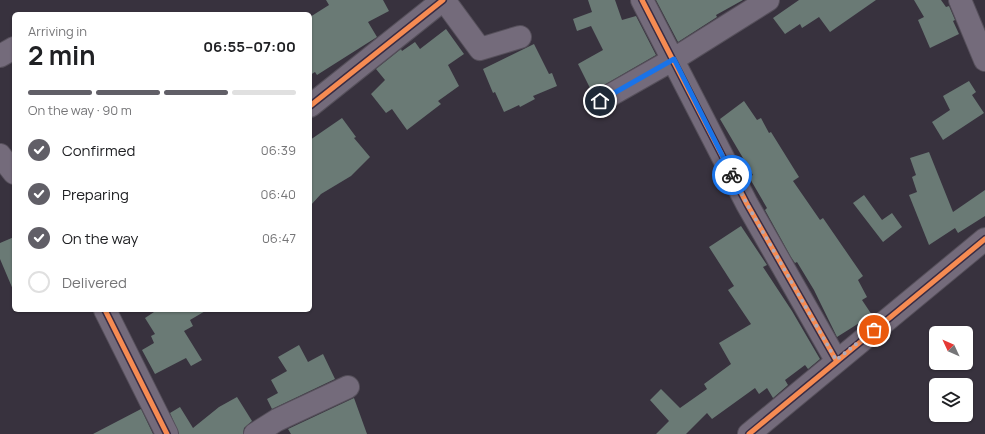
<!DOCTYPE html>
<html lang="en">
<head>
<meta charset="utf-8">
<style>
	:root { --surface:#fff; --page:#f2f2f2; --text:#202124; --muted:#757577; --line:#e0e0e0; --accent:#615f67 }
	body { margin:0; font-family:Manrope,sans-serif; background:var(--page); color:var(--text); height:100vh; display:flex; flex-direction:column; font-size:15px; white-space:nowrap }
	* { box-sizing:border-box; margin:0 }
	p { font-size:13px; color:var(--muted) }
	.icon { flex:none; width:22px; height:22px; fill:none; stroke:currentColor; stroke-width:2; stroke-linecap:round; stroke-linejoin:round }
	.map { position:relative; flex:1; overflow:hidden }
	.panel { position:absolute; left:12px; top:12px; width:300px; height:300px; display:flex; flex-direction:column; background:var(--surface); border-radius:6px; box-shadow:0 1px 3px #0004 }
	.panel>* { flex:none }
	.needle { width:26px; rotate:314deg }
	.tools { position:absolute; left:929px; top:326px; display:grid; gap:8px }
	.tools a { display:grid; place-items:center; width:44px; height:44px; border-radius:6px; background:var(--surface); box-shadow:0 1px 3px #0004; font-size:20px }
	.pin { position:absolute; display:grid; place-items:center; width:34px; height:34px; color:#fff; margin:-17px; border:2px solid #fff; border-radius:50%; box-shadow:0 1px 4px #0007 }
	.courier { position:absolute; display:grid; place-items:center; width:40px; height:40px; margin:-20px; border:3px solid #1a73e8; border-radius:50%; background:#fff; color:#222; box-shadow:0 1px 5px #0007 }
	.head em { font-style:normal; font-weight:700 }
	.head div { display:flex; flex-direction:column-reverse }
	.head { display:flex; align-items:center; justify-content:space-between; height:68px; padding:0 16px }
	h1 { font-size:26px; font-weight:700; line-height:30px }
	.bar { display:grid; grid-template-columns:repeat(4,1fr); gap:6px 4px; align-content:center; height:48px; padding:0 16px }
	.bar i { height:5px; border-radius:3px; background:var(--line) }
	.bar .active { background:var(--accent) }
	.bar p { grid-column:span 4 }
	ol { padding:0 16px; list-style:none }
	li { display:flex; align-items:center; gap:12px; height:44px }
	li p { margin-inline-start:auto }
	li .icon { padding:4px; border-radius:50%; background:var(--accent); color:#fff; stroke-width:4 }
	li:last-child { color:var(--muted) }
	li i { width:22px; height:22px; border:2px solid var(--line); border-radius:50% }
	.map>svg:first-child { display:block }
</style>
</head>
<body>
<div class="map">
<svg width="985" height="434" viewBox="0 0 985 434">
	<rect width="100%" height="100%" fill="#38323e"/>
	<!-- building -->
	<path fill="#6a7a75" d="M326 0H383L389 11 368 22 377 37 328 68 317 75 315 72 310 75V17L329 5Z
		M588 0H615L622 20 636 16 656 55 592 92 578 64 603 50 591 26 577 31 573 19 592 12Z
		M656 0H743L716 15 717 17 678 42Z
		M799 0H876L830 32 819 17 802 28 800 24 785 34 773 18Z
		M914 0H941L946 7 949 6 955 20 953 21 959 34 930 48 918 20 924 17Z
		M446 29 464 54 448 65 459 86 438 101 441 104 407 130 392 109 386 113 371 94 385 80 376 69 401 49 402 51 415 42 420 49Z
		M534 44 549 74 552 73 557 86 533 96 535 99 520 107 519 105 504 112 495 92 493 93 483 69Z
		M969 81 976 92 972 95 984 113 943 140 932 122 950 110 943 96Z
		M744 101 757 120 761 118 769 133 771 132 799 177 793 181 820 220 823 218 863 276 858 280 867 297 862 300 872 315 837 337 814 290 797 262 795 263 791 257 765 210 767 208 749 177 753 175 720 119Z
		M342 118 356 137 354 138 370 157 351 176 321 194 310 206V140Z
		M929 152 953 212 985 190V216L958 233 955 228 929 245 909 195 917 192 912 177 916 175 910 158Z
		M864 195 882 220 892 213 902 227 883 242 853 203Z
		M741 226 767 265 763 267 792 311 820 359 808 369 805 365 785 380 788 385 773 398 767 388 759 394 755 388 712 419 707 413 686 434H656L669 421 650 400 661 389 680 408 707 389 704 384 731 364 719 343 751 324 728 290 734 286 709 247Z
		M14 237V292L0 259V243Z
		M157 310H207L190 320 193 326 184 331 202 360 191 366 186 358 155 374 142 350 154 343 151 336 155 334 145 318Z
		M299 345 308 362 323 354 335 379 272 409 267 399 278 393 271 380 287 371 278 357Z
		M237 397 252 421 244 428 243 434H179L170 413 180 407 193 428 219 407Z
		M354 398 367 434H291L288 429Z
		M141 409 153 434H93Z"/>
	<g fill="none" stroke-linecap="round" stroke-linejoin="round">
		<!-- minor casing -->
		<g stroke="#56505b" stroke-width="24">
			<path id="minor" d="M444 0 480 49 520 37
				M642 0 747 204 836 360
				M960 0 985 60
				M0 56 14 48
				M600 101 674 59 768 0
				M310 106 443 0
				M0 155 14 173
				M105 310 167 434
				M255 434 277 420 348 387
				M749 434 985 239"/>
		</g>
		<!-- minor -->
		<use href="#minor" stroke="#746b7b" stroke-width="22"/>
		<!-- cycleway casing -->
		<g stroke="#392c44" stroke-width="8">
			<path id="cycleway" d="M642 0 747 204 836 360
				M310 106 443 0
				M105 310 167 434
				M749 434 985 239"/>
		</g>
		<!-- cycleway -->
		<use href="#cycleway" stroke="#f68b52" stroke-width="5"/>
	</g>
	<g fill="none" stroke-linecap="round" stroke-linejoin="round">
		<!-- done -->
		<path stroke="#b1aab8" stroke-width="4" stroke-dasharray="0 7.2" d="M732 175 747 204 836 360 874 330"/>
		<!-- route -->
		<path stroke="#1a73e8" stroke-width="5" d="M600 101 674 59 732 175"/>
	</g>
</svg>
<div class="tools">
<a><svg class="needle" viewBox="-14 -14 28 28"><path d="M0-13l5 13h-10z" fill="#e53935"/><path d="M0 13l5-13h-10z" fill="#757577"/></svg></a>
<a><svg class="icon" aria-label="layers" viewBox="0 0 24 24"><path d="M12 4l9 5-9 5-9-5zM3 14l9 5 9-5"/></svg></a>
</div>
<div class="pin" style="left:874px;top:330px;background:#ea580c"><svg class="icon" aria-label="bag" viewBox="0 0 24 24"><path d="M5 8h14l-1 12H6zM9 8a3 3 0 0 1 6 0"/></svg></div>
<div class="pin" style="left:600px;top:101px;background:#1f2937"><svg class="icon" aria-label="home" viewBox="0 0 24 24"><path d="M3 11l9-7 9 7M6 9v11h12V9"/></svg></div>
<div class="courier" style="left:732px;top:175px"><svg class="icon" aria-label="bike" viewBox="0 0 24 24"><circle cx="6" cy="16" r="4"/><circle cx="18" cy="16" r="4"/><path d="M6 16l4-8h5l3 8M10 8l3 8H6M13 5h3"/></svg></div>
<section class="panel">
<div class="head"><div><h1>2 min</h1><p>Arriving in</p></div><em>06:55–07:00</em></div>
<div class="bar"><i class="active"></i><i class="active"></i><i class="active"></i><i></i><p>On the way · 90 m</p></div>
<ol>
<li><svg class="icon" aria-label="check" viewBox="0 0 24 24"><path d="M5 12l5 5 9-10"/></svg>Confirmed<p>06:39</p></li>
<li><svg class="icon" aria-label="check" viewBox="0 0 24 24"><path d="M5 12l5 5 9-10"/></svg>Preparing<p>06:40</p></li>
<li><svg class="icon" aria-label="check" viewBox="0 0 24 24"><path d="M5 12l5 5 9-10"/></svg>On the way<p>06:47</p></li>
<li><i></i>Delivered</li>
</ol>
</section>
</div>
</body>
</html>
